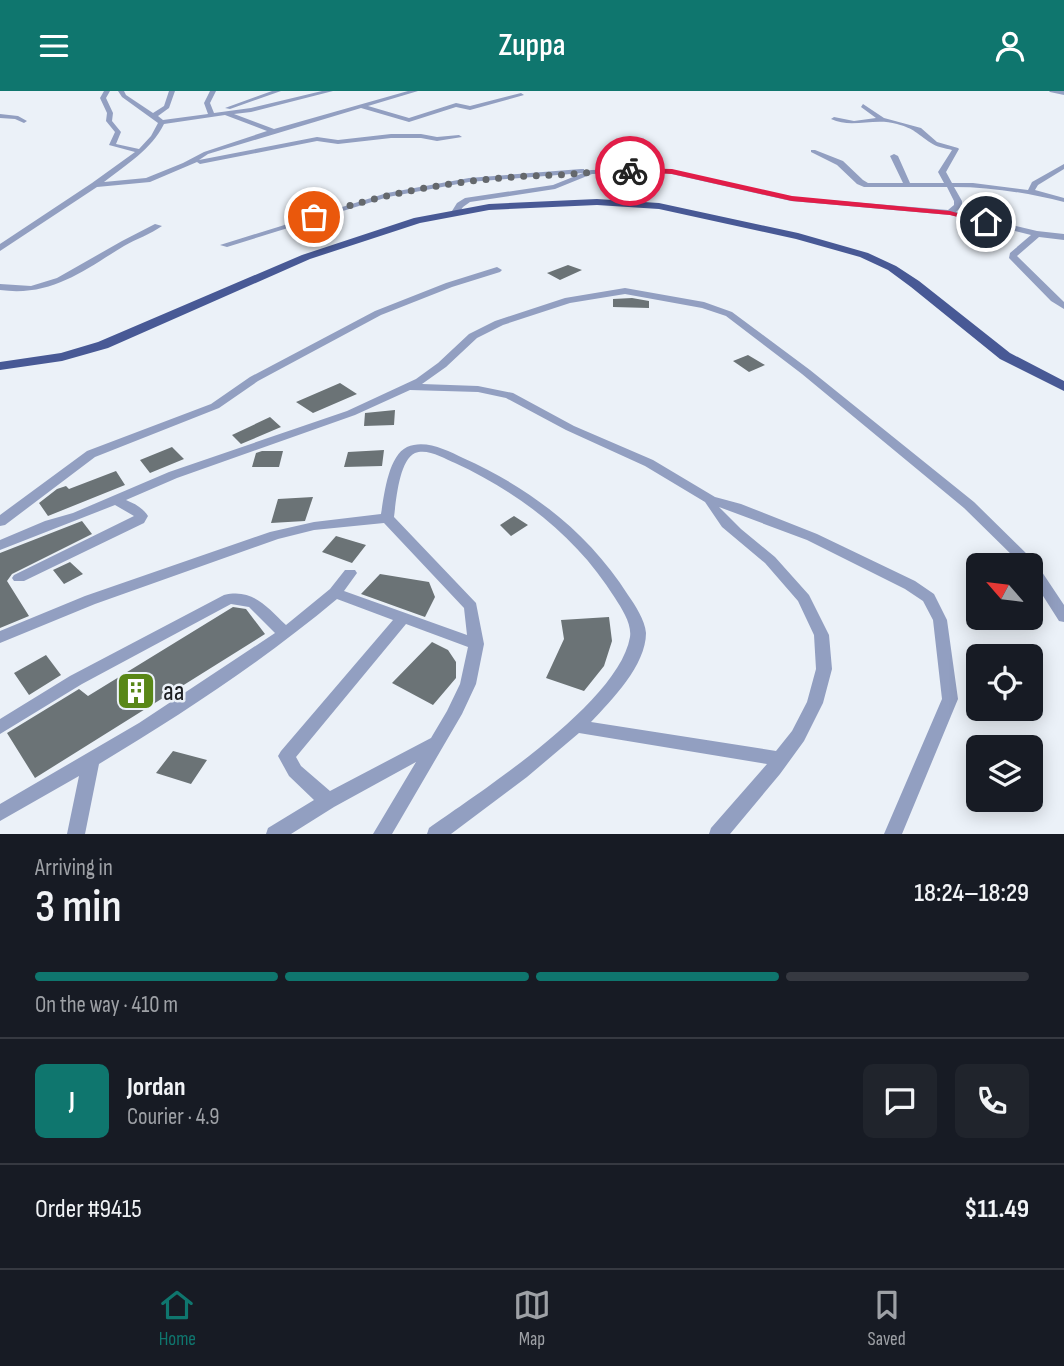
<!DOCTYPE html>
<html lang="en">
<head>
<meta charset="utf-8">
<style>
	:root { --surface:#171b24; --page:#20242c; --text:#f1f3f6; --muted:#9ea1a6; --line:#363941; --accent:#0f766e }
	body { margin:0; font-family:"Sofia Sans Condensed",sans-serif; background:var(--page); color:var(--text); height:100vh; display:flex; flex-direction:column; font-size:26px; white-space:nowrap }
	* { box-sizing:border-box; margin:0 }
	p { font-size:23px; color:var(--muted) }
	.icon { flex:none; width:38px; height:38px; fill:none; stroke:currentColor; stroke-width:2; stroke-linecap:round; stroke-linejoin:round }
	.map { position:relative; height:743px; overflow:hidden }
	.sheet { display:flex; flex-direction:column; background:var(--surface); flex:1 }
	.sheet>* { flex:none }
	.needle { width:46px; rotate:298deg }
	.tools { position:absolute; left:966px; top:462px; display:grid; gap:14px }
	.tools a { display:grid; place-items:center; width:77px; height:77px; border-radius:10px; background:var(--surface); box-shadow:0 4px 18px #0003; font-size:35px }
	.pin { position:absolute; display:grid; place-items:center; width:60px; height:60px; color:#fff; margin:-30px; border:4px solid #fff; border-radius:50%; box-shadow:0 2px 7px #0007 }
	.courier { position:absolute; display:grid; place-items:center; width:70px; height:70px; margin:-35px; border:5px solid #e11d48; border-radius:50%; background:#fff; color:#222; box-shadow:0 2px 9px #0007 }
	.overview em { font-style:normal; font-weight:600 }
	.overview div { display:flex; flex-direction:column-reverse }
	.overview { display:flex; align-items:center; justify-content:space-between; height:119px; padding:0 35px }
	h1 { font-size:46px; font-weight:600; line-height:52px }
	.bar { display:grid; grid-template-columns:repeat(4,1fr); gap:10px 7px; align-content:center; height:84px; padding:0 35px }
	.bar i { height:9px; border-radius:5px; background:var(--line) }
	.bar .on { background:var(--accent) }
	.bar p { grid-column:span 4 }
	.line { display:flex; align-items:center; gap:18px; padding:0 35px; border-top:2px solid var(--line) }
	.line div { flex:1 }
	.round { display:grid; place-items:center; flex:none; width:74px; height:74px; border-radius:10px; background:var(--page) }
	header { display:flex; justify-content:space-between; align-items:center; height:91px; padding:0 35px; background:var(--accent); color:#fff; font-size:32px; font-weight:600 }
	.tab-bar { display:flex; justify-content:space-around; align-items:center; height:98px; border-top:2px solid var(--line); background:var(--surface); font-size:19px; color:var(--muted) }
	.tab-bar a { display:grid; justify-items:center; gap:4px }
	.tab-bar .on { color:var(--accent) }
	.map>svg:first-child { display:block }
</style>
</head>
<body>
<header><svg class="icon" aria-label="menu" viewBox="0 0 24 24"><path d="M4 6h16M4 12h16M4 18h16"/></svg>Zuppa<svg class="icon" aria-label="person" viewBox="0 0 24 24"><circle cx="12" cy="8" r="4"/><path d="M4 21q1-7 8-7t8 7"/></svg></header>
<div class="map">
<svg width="1064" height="743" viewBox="0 0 1064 743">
	<rect width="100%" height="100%" fill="#ebf1f8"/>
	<!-- building -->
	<path fill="#6b7376" d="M568 174 582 179 560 189 547 182Z
		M632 207 649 210V217L613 216V208Z
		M748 264 765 274 749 281 733 270Z
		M340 292 357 303 313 322 296 311Z
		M395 319 394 334 364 335 365 322Z
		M270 326 281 336 241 353 232 344Z
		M172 356 184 368 150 382 140 369Z
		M384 359 382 375 344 376 348 361Z
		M262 360H283L279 376H252L256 362Z
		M116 380 125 394 48 425 39 412 57 398 66 395 69 398Z
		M313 406 305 430 271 432 278 408Z
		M514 425 528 434 511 445 500 434Z
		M82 430 92 443 12 483 7 490 29 525 0 537V462Z
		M336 445 366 454 352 472 322 461Z
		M70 471 83 483 64 493 53 479Z
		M380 483 429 491 435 506 425 526 361 503Z
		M233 516 246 518 265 543 35 687 7 642 79 598 88 605Z
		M609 526 612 550 604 575 584 600 546 587 564 548 561 529Z
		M432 551 448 559 456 571V587L433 614 392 592Z
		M46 564 61 584 29 604 14 582Z
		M173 660 207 669 191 693 156 682Z"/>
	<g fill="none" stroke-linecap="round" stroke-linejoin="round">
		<!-- minor -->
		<path fill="#929fc1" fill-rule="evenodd" d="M104 0H110L106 7 113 22 112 30 121 41 116 53 139 58 151 45 158 32 122 6 118 0H124L126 4 153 22 164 15 169 0H175L169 17 158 25 163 29 208 23 204 12 210 0H216L210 12 214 22 251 17 322 0H333L251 21 234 23 274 38 408 0H418L368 15 409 27 456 12 470 15 521 2 524 4 470 19 456 16 409 31 361 17 208 63 199 69 317 46 338 49 391 43H421L437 46 459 44 462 46 437 50 421 47H391L338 53 317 50 200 73 197 71 150 91 97 96 0 160V153L92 92 135 61 109 54 115 41 106 30 107 22 100 7ZM225 24 267 40 204 61 183 72 146 87 104 91C127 73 151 59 164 33Z
			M272 0H281L230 18 225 17Z
			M1049 0H1064V4L1050 1Z
			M863 13 884 27 921 37 937 51 958 57 959 58 946 81 952 92H973L1028 99 1032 91 1064 73V78L1038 94 1035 99 1064 107V111C1028 102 991 96 954 96L962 110V115L956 121 1037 140 1064 143V149L1039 146 1017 165 1064 211V218L1051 210 1009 167 1010 162 1031 144 950 124 791 110 667 82 592 83 555 98 470 111 463 116 459 122H453L452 120 457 112 465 107 553 94 583 82 469 91 388 106 227 156 220 154 387 102 469 87 581 78H584V81L591 79 667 78 791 106 948 119 954 114V110L947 96H864L857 93 837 74 811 61V59H815L843 70 863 89 868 92H903L890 65 894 63 898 65 910 92H944L938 81 952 59C945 57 936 56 931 52 916 42 915 38 897 33 874 26 852 38 831 28L834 26 854 30 876 27 861 16Z
			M0 23 18 25 27 30 24 32 15 28 0 27Z
			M155 133 162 135C151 143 136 148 124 155 83 180 51 206 0 199V193L31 195 57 187 122 150Z
			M497 176 502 179 500 181 452 196 381 224 258 290 219 317 95 366 5 434 0 435V424L87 360 211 313 250 286 375 220 446 192Z
			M625 197 704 211 732 221 810 279 974 411 1036 472 1064 514V531L1059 530 1031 486V474H1022L964 417 802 283 726 225 702 217 625 203 570 212 503 234 477 247 446 276 422 293 478 295 513 302 574 335 653 369 715 406 741 413 817 443 915 490 934 503 947 529 958 608 902 743H884L942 608 933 529 923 510 905 498 807 449 719 416 741 438 775 466 809 504 829 544 832 578 823 612 804 650 780 683 730 743H709L711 737 767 673 579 642 527 686 451 743H427L429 737C483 699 619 611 630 546 632 533 622 518 615 507 577 446 520 402 455 372 444 367 427 357 415 362 399 369 396 411 394 426L476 512 484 553 476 593 462 623 392 743H373L416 671 334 716 291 743H266L268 737 314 709 289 685 278 665 281 660 393 529 337 508C263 570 182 623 99 673L85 743H67L79 685 0 730V713L139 632 275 542 249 516 231 513 82 593 0 643V628L70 585 224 504C253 497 267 516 286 534L330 498 345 479H355L357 482 344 500 467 544 464 517 384 432 314 439 278 448 95 513 0 552V540L85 505 270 441 314 431 381 423C384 405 388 365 407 356 425 348 447 359 463 367 530 397 588 441 628 504 635 514 645 529 646 542 646 574 612 609 591 631L776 660 792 640 807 611 816 578 814 544 798 510 765 472 722 436 705 411 645 375 566 339 506 307 478 301 410 299 355 324 177 387 126 409C135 413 142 416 148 425L144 432 24 490H14L12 487 14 484 134 425 115 414 0 459V449L45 430 73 422 169 381 347 320 416 288 438 272 469 243 495 230 565 207ZM406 533 468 556 460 593 447 620 431 647 330 700 301 675 296 666Z"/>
		<!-- major -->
		<path fill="#485995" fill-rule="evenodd" d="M597 108 659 112 798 142 868 162 896 175 919 190 1010 262 1064 290V300L1000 268 911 196 888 179 860 166 796 148 659 118 597 114 489 119 420 132 310 168 108 257 62 270 0 279V271L61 262 98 251 302 164 414 127 489 113Z"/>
	</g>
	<!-- route -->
	<path fill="#e11d48" d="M630 77 672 78 792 105 950 120 989 131 986 133 950 124 792 110 672 83 628 81Z"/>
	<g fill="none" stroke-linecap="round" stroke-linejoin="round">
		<!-- done -->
		<path stroke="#64686c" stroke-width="7" stroke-dasharray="0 12.6" d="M314 126C392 99 474 86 556 84 581 83 605 79 630 80"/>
	</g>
	<!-- icons -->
	<defs>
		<g id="building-square" transform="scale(2.0125)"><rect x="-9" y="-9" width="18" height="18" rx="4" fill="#598717" stroke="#ebf1f8"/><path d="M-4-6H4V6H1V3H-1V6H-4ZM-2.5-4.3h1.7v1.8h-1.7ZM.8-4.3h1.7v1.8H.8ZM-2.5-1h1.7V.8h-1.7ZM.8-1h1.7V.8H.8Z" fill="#fff"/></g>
	</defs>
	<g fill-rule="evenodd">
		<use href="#building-square" x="136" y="600"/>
	</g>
	<g text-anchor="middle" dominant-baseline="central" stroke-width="5" stroke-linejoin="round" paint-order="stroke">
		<!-- near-poi labels -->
		<g font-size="28" fill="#1c1e21" stroke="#ebf1f8" text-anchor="start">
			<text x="163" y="600">aa</text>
		</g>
	</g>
</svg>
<div class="tools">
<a><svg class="needle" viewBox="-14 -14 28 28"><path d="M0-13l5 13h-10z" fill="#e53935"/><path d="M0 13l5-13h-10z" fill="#9ea1a6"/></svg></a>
<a><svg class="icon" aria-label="locate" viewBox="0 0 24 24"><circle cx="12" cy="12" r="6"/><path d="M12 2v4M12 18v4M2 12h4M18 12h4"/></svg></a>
<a><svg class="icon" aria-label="layers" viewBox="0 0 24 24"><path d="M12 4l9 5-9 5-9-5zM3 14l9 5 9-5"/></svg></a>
</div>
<div class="pin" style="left:314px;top:126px;background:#ea580c"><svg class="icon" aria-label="bag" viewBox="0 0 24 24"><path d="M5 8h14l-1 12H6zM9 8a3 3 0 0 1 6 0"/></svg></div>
<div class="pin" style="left:986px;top:131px;background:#1f2937"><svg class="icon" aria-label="home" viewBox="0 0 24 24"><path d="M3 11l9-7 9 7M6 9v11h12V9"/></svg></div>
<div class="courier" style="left:630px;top:80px"><svg class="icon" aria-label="bike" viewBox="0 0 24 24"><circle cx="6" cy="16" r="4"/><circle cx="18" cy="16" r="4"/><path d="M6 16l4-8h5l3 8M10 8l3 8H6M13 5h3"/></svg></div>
</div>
<section class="sheet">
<div class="overview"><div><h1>3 min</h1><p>Arriving in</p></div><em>18:24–18:29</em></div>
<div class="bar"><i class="on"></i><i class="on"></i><i class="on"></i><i></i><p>On the way · 410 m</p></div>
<div class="line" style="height:126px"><b class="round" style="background:var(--accent);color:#fff">J</b><div><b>Jordan</b><p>Courier · 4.9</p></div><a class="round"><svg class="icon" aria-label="chat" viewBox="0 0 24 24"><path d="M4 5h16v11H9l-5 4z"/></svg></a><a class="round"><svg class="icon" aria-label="phone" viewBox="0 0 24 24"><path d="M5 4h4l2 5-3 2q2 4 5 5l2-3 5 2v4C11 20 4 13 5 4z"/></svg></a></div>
<div class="line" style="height:91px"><div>Order #9415</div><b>$11.49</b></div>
</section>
<nav class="tab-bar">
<a class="on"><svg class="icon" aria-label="home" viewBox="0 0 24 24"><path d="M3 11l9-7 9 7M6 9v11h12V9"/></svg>Home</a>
<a><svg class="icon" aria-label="map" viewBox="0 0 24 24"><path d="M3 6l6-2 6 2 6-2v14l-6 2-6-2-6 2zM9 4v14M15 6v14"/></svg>Map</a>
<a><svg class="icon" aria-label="saved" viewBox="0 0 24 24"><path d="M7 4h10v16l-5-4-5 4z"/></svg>Saved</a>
</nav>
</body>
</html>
